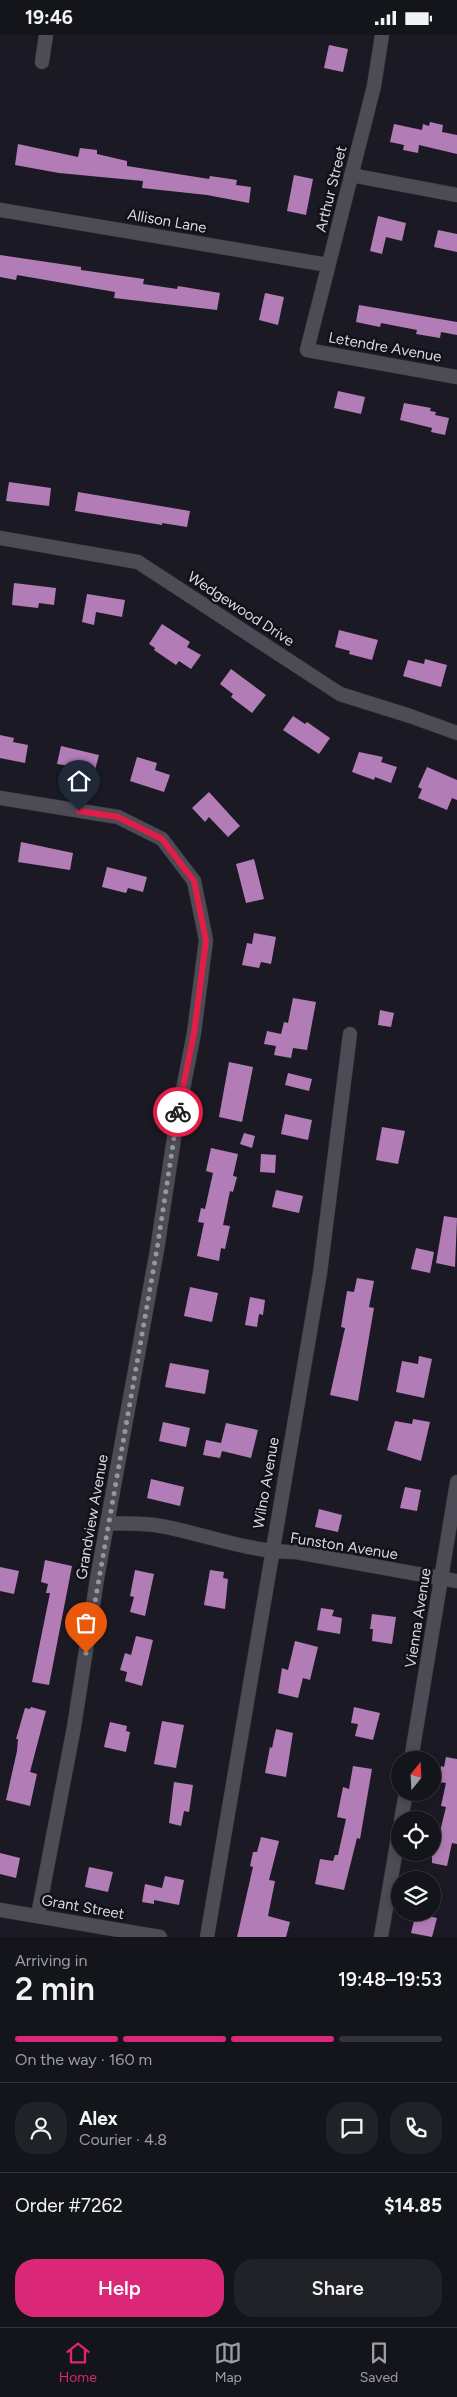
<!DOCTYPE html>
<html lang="en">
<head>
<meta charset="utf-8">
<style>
	:root { --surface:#14141b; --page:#212128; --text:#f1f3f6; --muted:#9d9ea3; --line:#33333a; --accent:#db2777 }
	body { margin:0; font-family:Figtree,sans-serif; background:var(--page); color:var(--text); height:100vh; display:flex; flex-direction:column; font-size:19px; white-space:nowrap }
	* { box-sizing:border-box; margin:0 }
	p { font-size:16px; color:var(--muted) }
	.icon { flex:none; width:28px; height:28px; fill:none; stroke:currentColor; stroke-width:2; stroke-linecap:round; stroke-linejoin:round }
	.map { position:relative; height:1902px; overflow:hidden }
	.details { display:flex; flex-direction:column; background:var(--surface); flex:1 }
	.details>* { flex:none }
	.needle { width:32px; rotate:18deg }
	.tools { position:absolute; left:391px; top:1716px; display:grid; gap:10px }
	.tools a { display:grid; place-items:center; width:50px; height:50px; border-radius:50%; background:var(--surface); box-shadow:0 2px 8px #0003,0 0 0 1px var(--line); font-size:25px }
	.pin { position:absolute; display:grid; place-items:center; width:42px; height:42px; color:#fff; margin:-51px -21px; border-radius:50% 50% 50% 0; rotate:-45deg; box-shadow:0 0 5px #0007 }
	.pin .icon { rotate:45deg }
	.courier { position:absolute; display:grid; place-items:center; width:50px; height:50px; margin:-25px; border:4px solid #e11d48; border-radius:50%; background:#fff; color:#222; box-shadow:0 1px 6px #0007 }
	.headline em { font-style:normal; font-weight:600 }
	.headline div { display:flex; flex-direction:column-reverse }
	.headline { display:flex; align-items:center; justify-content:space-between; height:85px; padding:0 15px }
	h1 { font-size:32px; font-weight:600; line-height:38px }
	.bar { display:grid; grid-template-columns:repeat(4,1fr); gap:8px 5px; align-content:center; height:60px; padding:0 15px }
	.bar i { height:6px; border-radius:4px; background:var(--line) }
	.bar .current { background:var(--accent) }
	.bar p { grid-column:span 4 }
	.line { display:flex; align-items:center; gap:12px; padding:0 15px; border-top:1px solid var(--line) }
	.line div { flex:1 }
	.round { display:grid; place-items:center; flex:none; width:52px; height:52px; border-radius:20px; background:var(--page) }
	.primary-button { display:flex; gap:10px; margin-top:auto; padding:10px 15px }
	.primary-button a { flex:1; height:58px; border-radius:20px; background:var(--accent); color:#fff; font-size:20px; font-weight:600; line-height:58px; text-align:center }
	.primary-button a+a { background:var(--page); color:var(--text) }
	.status { display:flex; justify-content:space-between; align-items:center; height:35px; padding:0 25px; background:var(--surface); direction:ltr }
	.status svg { height:14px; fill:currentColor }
	.tabs { display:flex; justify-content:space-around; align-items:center; height:70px; border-top:1px solid var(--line); background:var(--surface); font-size:14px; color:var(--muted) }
	.tabs a { display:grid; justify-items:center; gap:2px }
	.tabs .current { color:var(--accent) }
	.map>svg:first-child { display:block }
</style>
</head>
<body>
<div class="status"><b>19:46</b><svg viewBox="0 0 49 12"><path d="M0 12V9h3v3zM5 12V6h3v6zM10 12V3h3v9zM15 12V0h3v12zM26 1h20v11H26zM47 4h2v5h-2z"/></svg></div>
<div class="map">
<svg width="457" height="1902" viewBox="0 0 457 1902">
	<rect width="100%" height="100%" fill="#1b1a24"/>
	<!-- building -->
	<path fill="#b27db7" d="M329 10 348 14 343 37 324 33Z
		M430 87 443 90 442 97 457 100V119L419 110 418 118 403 115 404 110 390 107 394 89 422 95 423 89 429 91Z
		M18 109 78 122 80 113 97 115V119L127 126V131L209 144 210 141 237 145 236 150 251 152 249 168 207 160 142 153 143 146 59 138 15 130Z
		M294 140 313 144 306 180 287 176Z
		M378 181 406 188 402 206 386 202 382 219 370 216Z
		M438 195 457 199V217L434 212Z
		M0 220 81 232V235L144 244 143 249 177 254 178 251 220 258 217 275 114 263 115 257 17 240 16 245 0 242Z
		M265 258 284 262 278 290 259 285Z
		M359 270 457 287V300L441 297 440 303 416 299 417 295 381 288 380 292 356 287Z
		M338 356 365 362 361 379 334 373Z
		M404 368 431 373 430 376 436 377 435 380 449 383 445 400 431 397 432 393 400 385Z
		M9 447 51 453 49 471 6 466Z
		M78 457 190 476 187 492 162 488V490L75 476Z
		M14 548 56 553 54 570 39 568 38 573 12 570Z
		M87 559 125 565 122 582 96 577 94 590 82 587Z
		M162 589 190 607 187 612 201 620 191 634 179 626 176 630 154 615 155 613 149 609Z
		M339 595 378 605 372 625 349 619 350 616 335 612Z
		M425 624 447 630 441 652 403 641 408 625 424 629Z
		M231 634 266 660 252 678 231 662 233 659 220 649Z
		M293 681 305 689 307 687 330 703 319 719 283 695Z
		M0 700 14 703 13 707 28 710 25 728 0 723Z
		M61 711 99 720 95 735 57 729Z
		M359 717 383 722 381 727 397 732 391 748 375 742 374 745 352 737Z
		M137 722 157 728 155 735 170 740 164 757 130 746Z
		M427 732 457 745V765L452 763 447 775 418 763 422 754 418 752Z
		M209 757 240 791 228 802 209 782 205 787 192 773Z
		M21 807 73 818 70 835 18 827Z
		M254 824 264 864 246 868 236 829Z
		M107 832 147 842 143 857 128 853 126 858 102 852Z
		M254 898 276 902 271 929 261 927 259 933 242 930 247 908 252 909Z
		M293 963 316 967 307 1015 293 1013 291 1023 274 1020 276 1011 264 1009 267 996 281 999 284 987 288 988Z
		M380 975 394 978 391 992 378 990Z
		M229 1027 253 1032 242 1087 219 1082Z
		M288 1038 312 1044 309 1056 285 1050Z
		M285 1079 312 1085 308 1105 281 1099Z
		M382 1092 405 1096 398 1129 376 1125Z
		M244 1098 255 1101 252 1113 240 1109Z
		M211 1113 238 1119 233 1141 237 1142 233 1157 230 1156 223 1190 230 1191 225 1214 221 1213 219 1226 197 1221 204 1188 198 1187 201 1173 205 1174 213 1138 206 1136Z
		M261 1119 276 1120 275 1138 260 1137Z
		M276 1155 303 1161 299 1178 272 1172Z
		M444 1181 457 1183 455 1232 436 1228Z
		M416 1213 434 1217 430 1238 411 1234Z
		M357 1243 374 1246 369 1272 374 1273 358 1366 330 1360 345 1293 341 1292 347 1256 354 1257Z
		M190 1252 218 1258 212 1287 184 1281Z
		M250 1262 265 1265 263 1280 259 1279 257 1292 245 1290Z
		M419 1321 432 1324 424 1363 396 1357 402 1326 418 1329Z
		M170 1328 209 1335 205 1359 165 1352Z
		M413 1384 430 1387 421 1426 387 1415 395 1386 412 1389Z
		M163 1387 190 1393 186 1412 159 1406Z
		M226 1388 258 1395 251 1423 222 1416 220 1423 203 1420 206 1405 221 1408Z
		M151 1444 184 1452 180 1471 147 1463Z
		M405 1452 421 1455 417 1476 400 1473Z
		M319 1474 342 1480 338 1497 315 1492Z
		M45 1525 72 1531 49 1650 32 1647 50 1558H46L48 1549 41 1547Z
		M0 1532 19 1536 14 1559 0 1556Z
		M135 1535 154 1539 145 1581 130 1577 134 1562 130 1561Z
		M210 1535 224 1537 223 1543 228 1544 225 1574 204 1570Z
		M321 1573 334 1575 332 1581 342 1583 340 1599 317 1595Z
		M372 1579 396 1582 392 1609 372 1606 373 1594H370Z
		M136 1601 153 1605 142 1651 125 1646 127 1637 120 1635 125 1618 131 1620Z
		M295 1606 318 1612 310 1645 303 1643 298 1663 278 1658 282 1633 288 1635Z
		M31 1672 46 1676 30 1737 37 1739 30 1771 6 1765 17 1716 18 1704H16L25 1673 30 1674Z
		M354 1672 380 1678 373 1705 355 1701 358 1689 351 1688Z
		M162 1686 184 1690 176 1733 154 1729Z
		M110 1687 127 1691 126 1696 130 1697 126 1717 104 1712Z
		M276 1694 293 1698 286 1742 265 1738 270 1712 272 1713Z
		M446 1722 457 1724V1809L452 1808 447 1831 432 1828V1808L437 1809 446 1772 441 1771 446 1748 438 1747 441 1731 444 1732Z
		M353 1731 372 1734 360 1804 357 1803 344 1855 315 1849 320 1824 333 1826 335 1820H338L346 1784 337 1782 343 1752 349 1754Z
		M174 1747 193 1750 189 1777 184 1776 181 1791 169 1788Z
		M261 1802 279 1806 269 1845 275 1846 268 1881 290 1887 286 1902H237L253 1832 250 1831 253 1817H257Z
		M0 1818 20 1823 16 1843 0 1839Z
		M89 1832 113 1837 108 1857 85 1852Z
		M165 1841 184 1845 179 1870 154 1865V1869L142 1867 145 1849 162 1853Z
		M416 1878 437 1883 432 1902 411 1898Z"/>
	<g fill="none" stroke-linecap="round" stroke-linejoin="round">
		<!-- minor casing -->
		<g stroke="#34343b" stroke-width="15">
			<path id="minor" d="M382 0 374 51 307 315 457 342
				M42 27 46 0
				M351 140 457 160
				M0 175 328 230
				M0 503 138 527 340 659 410 681 457 698
				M0 763 118 782 162 804 194 846 206 905 194 998 176 1090 157 1215 97 1544 74 1692 38 1880
				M108 1488C126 1489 144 1488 161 1491 209 1500 247 1517 296 1517L457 1546
				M411 1725 457 1447
				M401 1785 406 1758
				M0 1875 160 1902
				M207 1902 320 1238 350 999
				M381 1902 400 1791"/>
		</g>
		<!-- minor -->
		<use href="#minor" stroke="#4c4b56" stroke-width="14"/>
	</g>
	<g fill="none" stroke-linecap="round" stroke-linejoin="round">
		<!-- done -->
		<path stroke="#96969e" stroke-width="5" stroke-dasharray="0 9" d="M86 1618 157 1214 178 1077"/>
		<!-- route -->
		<path stroke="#e11d48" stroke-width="6" d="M79 776 118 782 162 804 194 846 206 906 194 998 178 1077"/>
	</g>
	<g text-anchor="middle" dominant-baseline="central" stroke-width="5" stroke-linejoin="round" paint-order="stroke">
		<!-- street labels -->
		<g font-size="15" fill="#d9d9e0" stroke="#12111b">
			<text transform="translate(331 154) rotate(-76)">Arthur Street</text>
			<text transform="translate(167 186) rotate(10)">Allison Lane</text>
			<text transform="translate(385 312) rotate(10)">Letendre Avenue</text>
			<text transform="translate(241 574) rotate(33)">Wedgewood Drive</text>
			<text transform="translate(266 1448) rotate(-80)">Wilno Avenue</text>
			<text transform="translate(92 1482) rotate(-80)">Grandview Avenue</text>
			<text transform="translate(344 1511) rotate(9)">Funston Avenue</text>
			<text transform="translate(418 1583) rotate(-81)">Vienna Avenue</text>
			<text transform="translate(83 1872) rotate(10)">Grant Street</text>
		</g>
	</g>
</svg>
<div class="tools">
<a><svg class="needle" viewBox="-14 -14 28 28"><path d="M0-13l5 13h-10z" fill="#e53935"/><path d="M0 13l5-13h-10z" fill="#9d9ea3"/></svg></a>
<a><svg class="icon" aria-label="locate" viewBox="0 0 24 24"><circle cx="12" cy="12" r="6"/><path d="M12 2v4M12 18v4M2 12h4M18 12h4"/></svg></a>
<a><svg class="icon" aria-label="layers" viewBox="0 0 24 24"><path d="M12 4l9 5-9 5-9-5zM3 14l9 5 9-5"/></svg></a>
</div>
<div class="pin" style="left:86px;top:1618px;background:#ea580c"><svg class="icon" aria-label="bag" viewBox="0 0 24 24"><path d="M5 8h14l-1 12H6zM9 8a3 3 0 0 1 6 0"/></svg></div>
<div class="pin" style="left:79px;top:776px;background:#1f2937"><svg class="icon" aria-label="home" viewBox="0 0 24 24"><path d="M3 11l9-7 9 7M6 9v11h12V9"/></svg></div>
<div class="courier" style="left:178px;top:1077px"><svg class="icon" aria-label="bike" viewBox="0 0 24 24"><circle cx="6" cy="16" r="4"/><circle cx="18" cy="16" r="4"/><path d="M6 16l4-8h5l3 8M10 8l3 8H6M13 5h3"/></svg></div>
</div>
<section class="details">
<div class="headline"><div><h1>2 min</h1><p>Arriving in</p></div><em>19:48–19:53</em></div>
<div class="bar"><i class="current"></i><i class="current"></i><i class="current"></i><i></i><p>On the way · 160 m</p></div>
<div class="line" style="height:90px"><a class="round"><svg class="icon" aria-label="person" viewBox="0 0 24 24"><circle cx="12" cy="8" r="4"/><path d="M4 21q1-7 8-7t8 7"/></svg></a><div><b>Alex</b><p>Courier · 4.8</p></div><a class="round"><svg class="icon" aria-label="chat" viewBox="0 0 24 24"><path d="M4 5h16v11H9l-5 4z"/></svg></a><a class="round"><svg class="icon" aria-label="phone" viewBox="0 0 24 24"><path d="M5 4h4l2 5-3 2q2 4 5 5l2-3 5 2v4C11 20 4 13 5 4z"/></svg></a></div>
<div class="line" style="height:65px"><div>Order #7262</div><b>$14.85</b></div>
<div class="primary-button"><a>Help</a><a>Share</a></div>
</section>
<nav class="tabs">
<a class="current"><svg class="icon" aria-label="home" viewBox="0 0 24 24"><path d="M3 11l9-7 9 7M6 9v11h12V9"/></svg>Home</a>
<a><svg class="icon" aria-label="map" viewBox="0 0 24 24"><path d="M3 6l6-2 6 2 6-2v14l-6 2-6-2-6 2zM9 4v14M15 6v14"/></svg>Map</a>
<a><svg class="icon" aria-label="saved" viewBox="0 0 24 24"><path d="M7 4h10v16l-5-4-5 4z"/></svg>Saved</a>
</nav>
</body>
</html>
